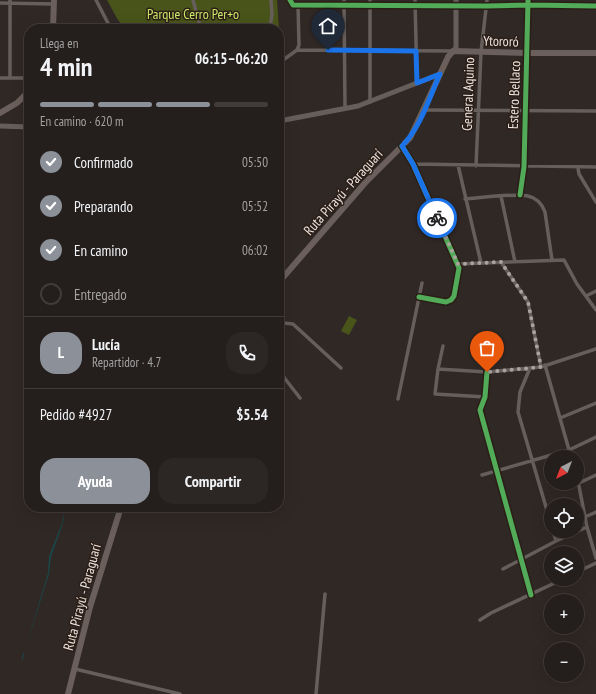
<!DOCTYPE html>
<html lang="es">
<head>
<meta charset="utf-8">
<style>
	:root { --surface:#241e1c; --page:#2c2725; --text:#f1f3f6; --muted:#a3a2a3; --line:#413c3b; --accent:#8c9099 }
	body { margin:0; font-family:"PT Sans Narrow",sans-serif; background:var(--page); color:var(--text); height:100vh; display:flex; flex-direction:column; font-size:15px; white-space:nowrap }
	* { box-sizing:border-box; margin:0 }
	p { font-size:13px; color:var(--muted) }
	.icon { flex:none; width:22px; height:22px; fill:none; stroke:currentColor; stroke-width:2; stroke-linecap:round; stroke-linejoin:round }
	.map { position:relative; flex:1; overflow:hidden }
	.panel { position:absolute; left:24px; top:24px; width:260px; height:488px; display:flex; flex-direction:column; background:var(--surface); border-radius:16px; box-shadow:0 4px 16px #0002,0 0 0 1px var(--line) }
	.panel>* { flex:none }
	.needle { width:26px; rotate:222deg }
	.controls { position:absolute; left:544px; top:450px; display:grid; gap:8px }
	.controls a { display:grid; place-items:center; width:40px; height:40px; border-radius:50%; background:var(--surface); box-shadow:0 4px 16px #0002,0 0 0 1px var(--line); font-size:20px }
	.pin { position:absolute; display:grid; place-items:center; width:34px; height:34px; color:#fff; margin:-41px -17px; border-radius:50% 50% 50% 0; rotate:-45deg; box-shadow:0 0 4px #0007 }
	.pin .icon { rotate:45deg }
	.courier { position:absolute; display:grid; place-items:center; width:40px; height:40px; margin:-20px; border:3px solid #1a73e8; border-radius:50%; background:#fff; color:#222; box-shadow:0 1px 5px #0007 }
	.headline em { font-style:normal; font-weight:700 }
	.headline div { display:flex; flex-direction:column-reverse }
	.headline { display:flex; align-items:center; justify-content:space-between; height:68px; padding:0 16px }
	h1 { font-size:26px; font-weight:700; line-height:30px }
	.bar { display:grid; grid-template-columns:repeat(4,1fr); gap:6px 4px; align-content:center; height:48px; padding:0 16px }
	.bar i { height:5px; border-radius:3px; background:var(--line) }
	.bar .on { background:var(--accent) }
	.bar p { grid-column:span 4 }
	.line { display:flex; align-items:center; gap:10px; padding:0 16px; border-top:1px solid var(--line) }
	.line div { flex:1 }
	.round { display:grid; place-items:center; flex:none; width:42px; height:42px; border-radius:16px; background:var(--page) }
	ol { padding:0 16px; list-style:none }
	li { display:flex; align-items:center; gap:12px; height:44px }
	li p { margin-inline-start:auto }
	li .icon { padding:4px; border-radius:50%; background:var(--accent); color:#fff; stroke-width:4 }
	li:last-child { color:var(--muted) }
	li i { width:22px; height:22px; border:2px solid var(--line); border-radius:50% }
	.cta { display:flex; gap:8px; margin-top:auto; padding:8px 16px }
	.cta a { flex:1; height:46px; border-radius:16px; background:var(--accent); color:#fff; font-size:16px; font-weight:700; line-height:46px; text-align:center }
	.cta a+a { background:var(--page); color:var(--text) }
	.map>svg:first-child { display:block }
</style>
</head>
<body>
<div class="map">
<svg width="596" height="694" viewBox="0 0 596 694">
	<rect width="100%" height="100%" fill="#302825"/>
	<!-- green -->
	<path fill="#49541a" d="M107 0H277L279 29H126L118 20Z
		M349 316 357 320 349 335 341 331Z"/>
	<!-- water -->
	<path fill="#1a4648" d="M65 507 63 523 51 557 49 574 24 653 48 573 49 556 62 523Z"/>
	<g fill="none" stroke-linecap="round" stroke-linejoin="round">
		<!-- stream -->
		<path stroke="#1a4648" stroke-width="1" d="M22 660 24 653"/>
		<!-- street -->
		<path stroke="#655e5b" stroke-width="3.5" d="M10 0V78
			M96 0 111 29
			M193 0 201 29
			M290 0 293 5 487 6 528 5 596 6
			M344 0 345 109
			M370 0V102
			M415 0 417 83
			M0 3 54 4
			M270 29 272 14 271 0
			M297 50 453 51
			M297 50 299 45 298 5
			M279 63 297 50
			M0 78H29
			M424 110 596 111
			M402 146 413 164 459 268 454 296 451 300 446 302 419 297
			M413 164 596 167
			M458 165 481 263
			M476 166 481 52 487 0
			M578 168 579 174 596 202
			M520 195 524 167 528 0
			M501 196 515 262
			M465 199C479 198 517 193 528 196 537 198 542 204 545 212L552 260
			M501 262 528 302 541 367
			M458 264 564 260 577 284 596 310
			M586 296 596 291
			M279 319 284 323 293 324 341 368
			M443 346 438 369 435 394 485 397
			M545 365 571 457
			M530 368 520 392 518 412 551 524
			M438 369 487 372 541 367 596 349
			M279 371 300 398
			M487 372 485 397 480 410 531 595
			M398 399 422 283
			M560 418 596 403
			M482 475 569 450 596 437
			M577 476 587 527 596 558
			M579 483 596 475
			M585 517 596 512
			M553 531 556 541
			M503 569 556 541 587 527
			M577 572 596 563
			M480 620 491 613 563 579
			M75 669 180 694
			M316 694 325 594"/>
		<!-- secondary -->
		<path stroke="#655e5b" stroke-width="5" d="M453 51 456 48V0
			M279 121 358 106 440 74
			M0 126 29 127"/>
		<!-- primary -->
		<path stroke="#6a5f5b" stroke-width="6" d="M53 29 54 0
			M0 113 17 103 29 91
			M279 282 365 183 410 138 448 57 453 51 528 53H596
			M68 694 90 607 121 507"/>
		<!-- cycleway casing -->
		<g stroke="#2b1e17" stroke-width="8">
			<path id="cycleway" d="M290 0 293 5 487 6 528 5 596 6
				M402 146 413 164 459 268 454 296 451 300 446 302 419 297
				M520 195 524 167 528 0
				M487 372 485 397 480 410 531 595"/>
		</g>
		<!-- cycleway -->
		<use href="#cycleway" stroke="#51ab58" stroke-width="5"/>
	</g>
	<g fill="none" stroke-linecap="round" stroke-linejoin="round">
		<!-- done -->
		<path stroke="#aba29e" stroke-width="4" stroke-dasharray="0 7.2" d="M437 218 458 264 501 262 528 302 541 367 487 372"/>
		<!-- route -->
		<path stroke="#1a73e8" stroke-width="5" d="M328 50 416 51 417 83 440 74C429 98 421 127 402 146L413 164 437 218"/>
	</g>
	<g text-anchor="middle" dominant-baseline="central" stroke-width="3" stroke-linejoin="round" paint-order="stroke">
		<!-- park labels -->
		<g font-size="14" fill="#cdeb69" stroke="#2b1e17">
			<text x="193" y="14">Parque Cerro Per+o</text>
		</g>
		<!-- street labels -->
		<g font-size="14" fill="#ede3df" stroke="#2b1e17">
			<text transform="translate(501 41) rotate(2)">Ytororó</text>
			<text transform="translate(468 94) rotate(-88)">General Aquino</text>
			<text transform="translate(514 95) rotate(-88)">Estero Bellaco</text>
			<text transform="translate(343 192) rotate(-48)">Ruta Pirayú - Paraguarí</text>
			<text transform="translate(82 597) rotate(-75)">Ruta Pirayú - Paraguarí</text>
		</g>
	</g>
</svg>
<div class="controls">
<a><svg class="needle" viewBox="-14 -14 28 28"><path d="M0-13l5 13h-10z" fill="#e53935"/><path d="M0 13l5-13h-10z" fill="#a3a2a3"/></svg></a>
<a><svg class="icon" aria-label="locate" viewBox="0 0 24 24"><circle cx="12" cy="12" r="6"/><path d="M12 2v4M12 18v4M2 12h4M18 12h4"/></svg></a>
<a><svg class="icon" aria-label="layers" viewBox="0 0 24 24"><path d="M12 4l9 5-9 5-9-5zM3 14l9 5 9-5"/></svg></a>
<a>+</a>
<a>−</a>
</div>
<div class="pin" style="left:487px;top:372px;background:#ea580c"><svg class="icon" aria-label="bag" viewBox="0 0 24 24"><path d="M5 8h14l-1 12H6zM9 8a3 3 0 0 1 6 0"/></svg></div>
<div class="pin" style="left:328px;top:50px;background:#1f2937"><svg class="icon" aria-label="home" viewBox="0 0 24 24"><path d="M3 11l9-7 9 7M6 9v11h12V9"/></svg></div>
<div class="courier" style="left:437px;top:218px"><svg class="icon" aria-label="bike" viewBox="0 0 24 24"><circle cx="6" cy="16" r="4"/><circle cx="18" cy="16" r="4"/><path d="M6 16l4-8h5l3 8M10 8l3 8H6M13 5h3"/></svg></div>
<section class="panel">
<div class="headline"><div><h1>4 min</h1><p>Llega en</p></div><em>06:15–06:20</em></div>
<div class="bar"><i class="on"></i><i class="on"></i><i class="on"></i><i></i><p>En camino · 620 m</p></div>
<ol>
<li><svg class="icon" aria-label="check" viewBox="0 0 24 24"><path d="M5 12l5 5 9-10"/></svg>Confirmado<p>05:50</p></li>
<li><svg class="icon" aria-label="check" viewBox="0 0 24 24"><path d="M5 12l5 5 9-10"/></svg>Preparando<p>05:52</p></li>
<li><svg class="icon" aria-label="check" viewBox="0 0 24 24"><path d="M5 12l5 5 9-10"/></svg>En camino<p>06:02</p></li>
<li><i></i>Entregado</li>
</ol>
<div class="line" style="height:72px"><b class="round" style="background:var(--accent);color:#fff">L</b><div><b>Lucía</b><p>Repartidor · 4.7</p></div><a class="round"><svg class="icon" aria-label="phone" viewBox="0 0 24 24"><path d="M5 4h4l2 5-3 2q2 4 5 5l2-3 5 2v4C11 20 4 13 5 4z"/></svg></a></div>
<div class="line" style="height:52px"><div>Pedido #4927</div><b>$5.54</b></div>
<div class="cta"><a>Ayuda</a><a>Compartir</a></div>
</section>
</div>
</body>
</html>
